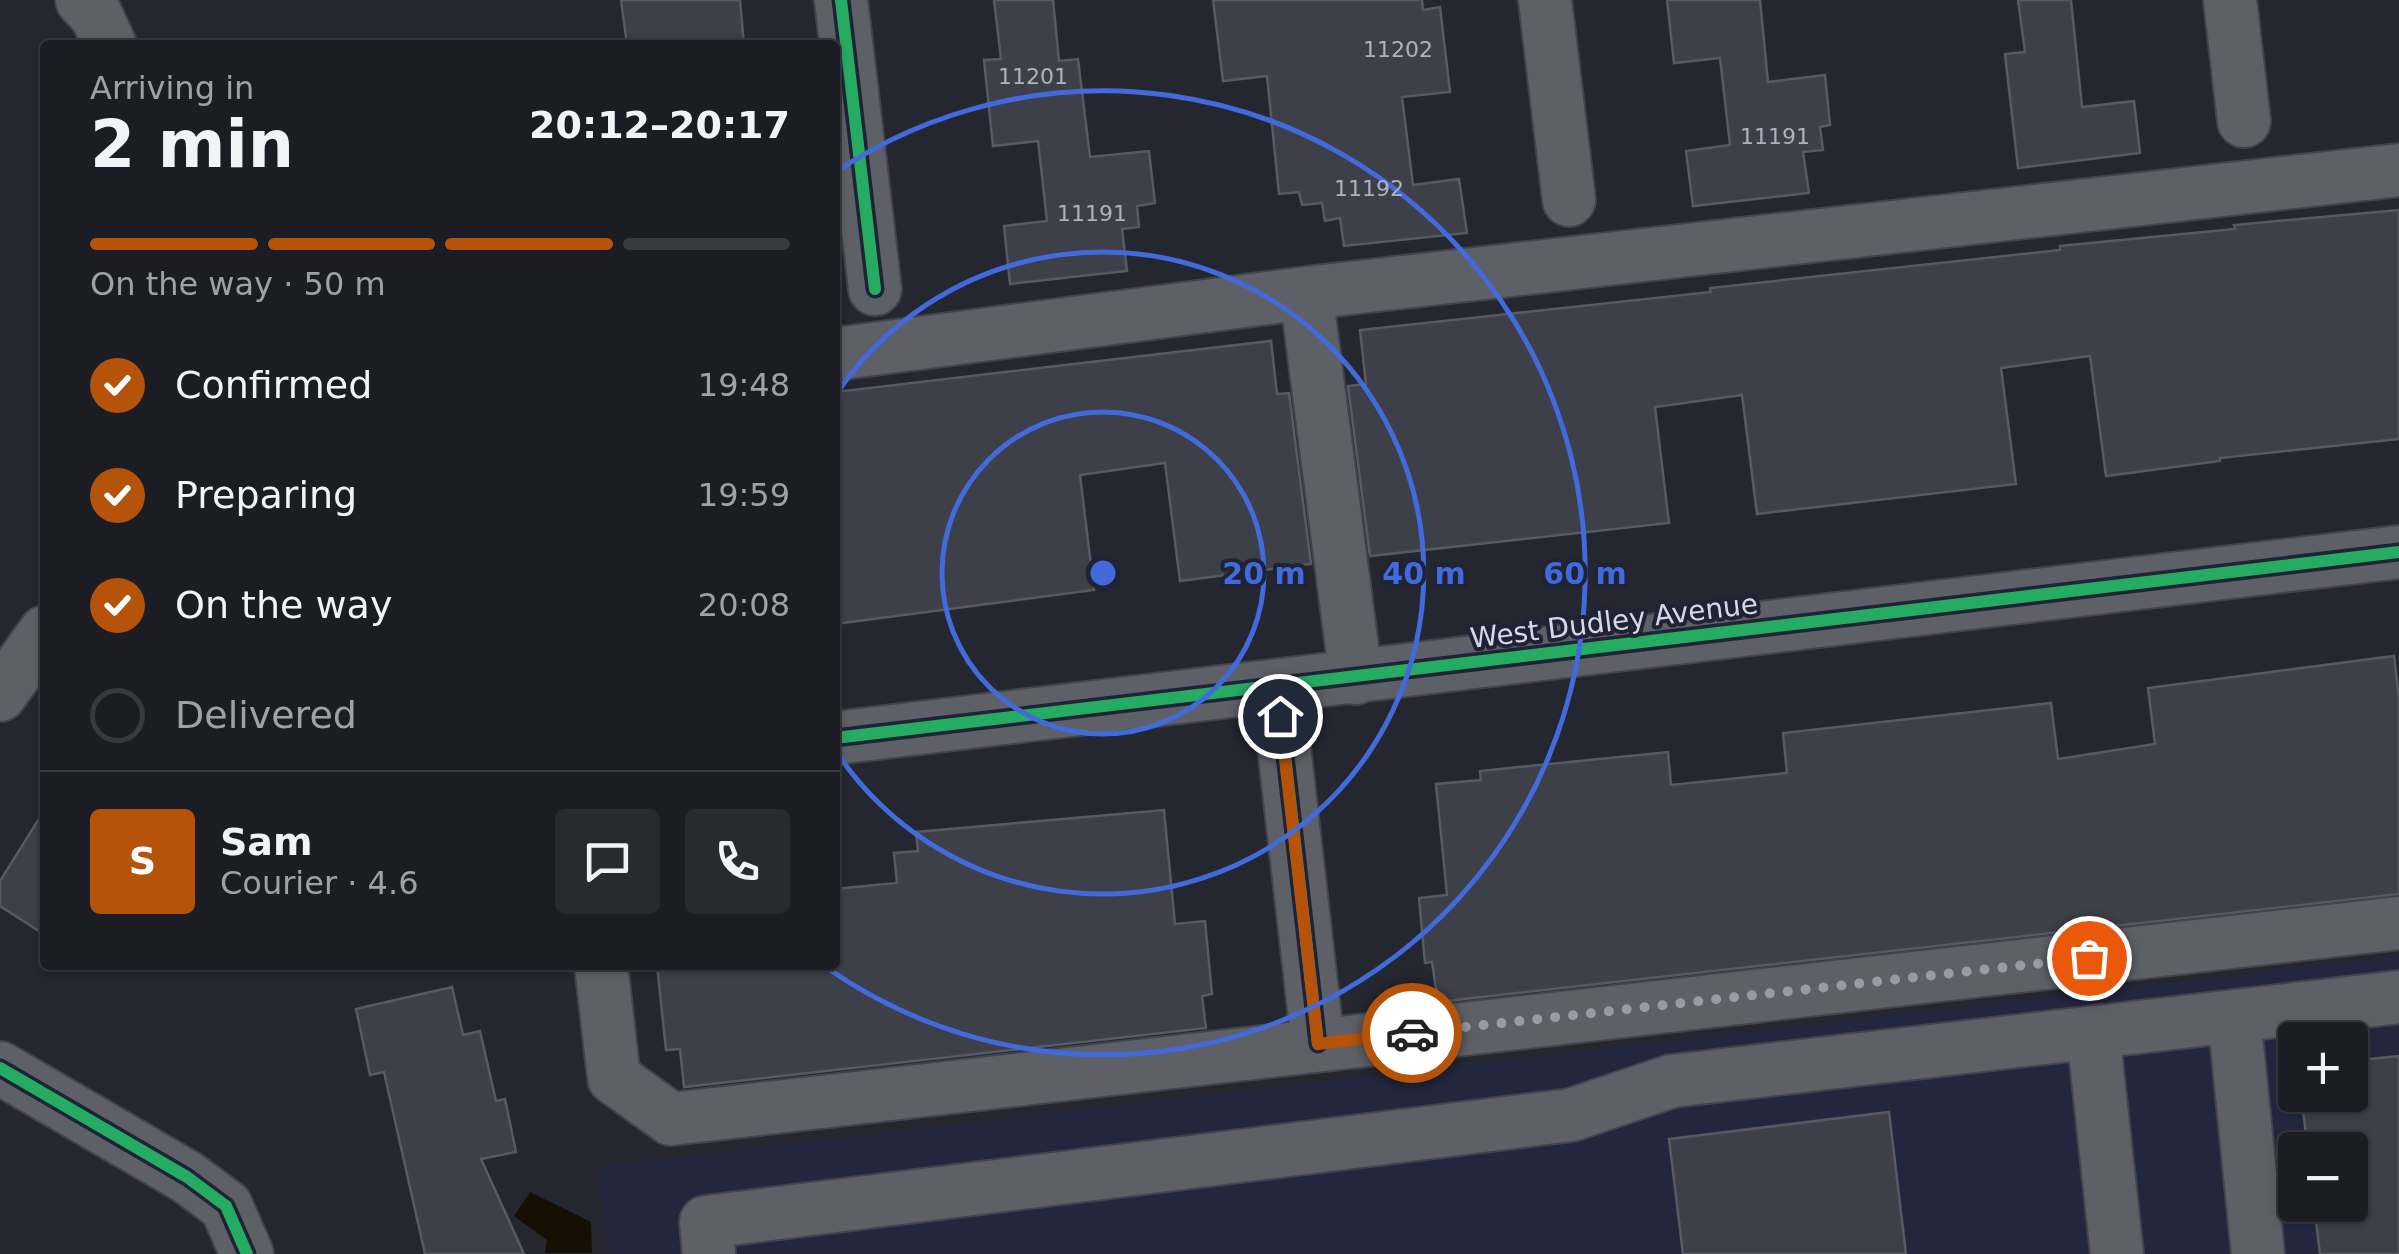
<!DOCTYPE html>
<html lang="en">
<head>
<meta charset="utf-8">
<style>
	:root { --surface:#1b1c24; --page:#282931; --text:#f1f3f6; --muted:#a0a1a6; --line:#393a41; --accent:#b45309 }
	body { margin:0; font-family:"DejaVu Sans",sans-serif; background:var(--page); color:var(--text); height:100vh; display:flex; flex-direction:column; font-size:38px; white-space:nowrap }
	* { box-sizing:border-box; margin:0 }
	p { font-size:32px; color:var(--muted) }
	.icon { flex:none; width:55px; height:55px; fill:none; stroke:currentColor; stroke-width:2; stroke-linecap:round; stroke-linejoin:round }
	.map { position:relative; flex:1; overflow:hidden }
	.drawer { position:absolute; left:40px; top:40px; width:800px; height:930px; display:flex; flex-direction:column; background:var(--surface); border-radius:10px; box-shadow:0 2px 8px #0004,0 0 0 2px var(--line) }
	.drawer>* { flex:none }
	.controls { position:absolute; left:2278px; top:1022px; display:grid; gap:20px }
	.controls a { display:grid; place-items:center; width:90px; height:90px; border-radius:10px; background:var(--surface); box-shadow:0 2px 8px #0004,0 0 0 2px var(--line); font-size:50px }
	.pin { position:absolute; display:grid; place-items:center; width:85px; height:85px; color:#fff; margin:-42px; border:5px solid #fff; border-radius:50%; box-shadow:0 2px 10px #0007 }
	.courier { position:absolute; display:grid; place-items:center; width:100px; height:100px; margin:-50px; border:8px solid #b45309; border-radius:50%; background:#fff; color:#222; box-shadow:0 2px 12px #0007 }
	.summary em { font-style:normal; font-weight:700 }
	.summary div { display:flex; flex-direction:column-reverse }
	.summary { display:flex; align-items:center; justify-content:space-between; height:170px; padding:0 50px }
	h1 { font-size:65px; font-weight:700; line-height:75px }
	.bar { display:grid; grid-template-columns:repeat(4,1fr); gap:15px 10px; align-content:center; height:120px; padding:0 50px }
	.bar i { height:12px; border-radius:8px; background:var(--line) }
	.bar .selected { background:var(--accent) }
	.bar p { grid-column:span 4 }
	.line { display:flex; align-items:center; gap:25px; padding:0 50px; border-top:2px solid var(--line) }
	.line div { flex:1 }
	.round { display:grid; place-items:center; flex:none; width:105px; height:105px; border-radius:10px; background:var(--page) }
	ol { padding:0 50px; list-style:none }
	li { display:flex; align-items:center; gap:30px; height:110px }
	li p { margin-inline-start:auto }
	li .icon { padding:10px; border-radius:50%; background:var(--accent); color:#fff; stroke-width:4 }
	li:last-child { color:var(--muted) }
	li i { width:55px; height:55px; border:5px solid var(--line); border-radius:50% }
	.map>svg:first-child { display:block }
</style>
</head>
<body>
<div class="map">
<svg width="2399" height="1254" viewBox="0 0 2399 1254">
	<rect width="100%" height="100%" fill="#242630"/>
	<!-- built -->
	<path fill="#23273e" fill-rule="evenodd" d="M2399 956V1254H610L599 1167ZM2295 1040H2350V1095H2295ZM2295 1150H2350V1205H2295Z"/>
	<!-- water -->
	<path fill="#170e04" d="M530 1192 591 1222 592 1253H545L547 1240 514 1216Z"/>
	<!-- building -->
	<path fill="#3d3f49" stroke="#585a63" stroke-width="2.5" d="M621 0H740L744 45H627Z
		M994 0H1053L1059 61 1078 59 1090 157 1149 151 1155 203 1137 206 1139 227 1122 229 1127 271 1010 284 1004 226 1047 221 1038 141 993 146 984 60 1001 59Z
		M1213 0H1422L1423 10 1440 7 1450 92 1402 97 1413 185 1459 179 1467 233 1344 246 1340 218 1325 221 1322 203 1302 205 1299 192 1279 194 1267 76 1223 81Z
		M1667 0H1760L1768 82 1825 75 1830 125 1820 127 1823 150 1803 152 1809 193 1693 206 1686 151 1730 145 1720 58 1674 63Z
		M2018 0H2071L2082 107 2134 101 2140 153 2018 168 2005 54 2025 52Z
		M2399 210V439L2220 458V461L2106 476 2090 356 2001 368 2016 484 1757 514 1742 395 1655 407 1669 523 1370 556 1348 386 1366 384 1360 330 1711 292 1710 288 2060 250V246L2235 229 2234 225Z
		M1271 341 1277 394 1289 393 1311 564 1180 581 1165 463 1080 475 1094 590 835 624V392Z
		M2394 656 2399 698V894L1438 1002 1432 962 1425 963 1419 898 1447 895 1436 784 1481 780 1480 771 1668 752 1671 785 1787 773 1783 733 2051 703 2058 759 2155 744 2148 688Z
		M45 809V935L0 906V881Z
		M1164 810 1175 924 1205 921 1212 994 1202 996 1206 1028 684 1087 680 1049 666 1050 657 965H835V889L897 883 894 853 918 851 916 832Z
		M452 987 463 1035 480 1031 496 1101 505 1099 516 1152 481 1159 524 1254H425L384 1072 370 1075 356 1009Z
		M2399 1056V1254H2320L2314 1205H2350V1150H2308L2301 1095H2350V1061Z
		M1889 1112 1906 1254H1683L1669 1139Z"/>
	<g fill="none" stroke-linecap="round" stroke-linejoin="round">
		<!-- minor casing -->
		<g stroke="#42444d" stroke-width="56">
			<path id="minor" d="M82 0 96 15 110 45
				M841 0 875 289
				M1545 0 1569 200
				M2230 0 2244 121
				M1306 293 1356 678
				M835 354 1306 293 2399 170
				M1277 686 1318 1044
				M0 695 45 632
				M835 738 2399 552
				M601 965 614 1078 671 1119 2399 923
				M2234 1016 2258 1254
				M2093 1032 2117 1254
				M0 1068 187 1177 226 1206 247 1254
				M709 1254 706 1222 1571 1115 1672 1081 2399 997"/>
		</g>
		<!-- minor -->
		<use href="#minor" stroke="#5e6068" stroke-width="52"/>
		<!-- cycleway casing -->
		<g stroke="#1f2335" stroke-width="19">
			<path id="cycleway" d="M841 0 875 289
				M1277 686 1318 1044
				M835 738 2399 552
				M0 1068 187 1177 226 1206 247 1254"/>
		</g>
		<!-- cycleway -->
		<use href="#cycleway" stroke="#26ab63" stroke-width="12"/>
	</g>
	<g fill="none" stroke-linecap="round" stroke-linejoin="round">
		<!-- done -->
		<path stroke="#989aa6" stroke-width="10" stroke-dasharray="0 18" d="M1412 1033 2089 958"/>
		<!-- route -->
		<path stroke="#b45309" stroke-width="12" d="M1280 716 1318 1044 1412 1033"/>
	</g>
	<!-- distance rings -->
	<g fill="none" stroke="#426adb" stroke-width="5">
		<circle cx="1103" cy="573" r="161"/>
		<path d="M835 396A321 321 0 1 1 835 750"/>
		<path d="M837 171A482 482 0 1 1 823 965"/>
	</g>
	<g text-anchor="middle" dominant-baseline="central" stroke-width="8" stroke-linejoin="round" paint-order="stroke">
		<!-- number labels -->
		<g font-size="22" fill="#b0b2bf">
			<text x="1398" y="49">11202</text>
			<text x="1033" y="76">11201</text>
			<text x="1775" y="136">11191</text>
			<text x="1369" y="188">11192</text>
			<text x="1092" y="213">11191</text>
		</g>
		<!-- street labels -->
		<g font-size="28" fill="#d6d9e6" stroke="#1f2335">
			<text transform="translate(1614 621) rotate(-7)">West Dudley Avenue</text>
		</g>
	</g>
	<circle cx="1103" cy="573" r="15" fill="#426adb" stroke="#1f2335" stroke-width="5"/>
	<g font-size="30" text-anchor="middle" font-weight="bold" fill="#426adb" stroke="#1f2335" stroke-width="8" stroke-linejoin="round" paint-order="stroke">
		<text x="1264" y="584">20 m</text>
		<text x="1424" y="584">40 m</text>
		<text x="1585" y="584">60 m</text>
	</g>
</svg>
<div class="controls">
<a>+</a>
<a>−</a>
</div>
<div class="pin" style="left:2089px;top:958px;background:#ea580c"><svg class="icon" aria-label="bag" viewBox="0 0 24 24"><path d="M5 8h14l-1 12H6zM9 8a3 3 0 0 1 6 0"/></svg></div>
<div class="pin" style="left:1280px;top:716px;background:#1f2937"><svg class="icon" aria-label="home" viewBox="0 0 24 24"><path d="M3 11l9-7 9 7M6 9v11h12V9"/></svg></div>
<div class="courier" style="left:1412px;top:1033px"><svg class="icon" aria-label="car" viewBox="0 0 24 24"><path d="M5 17H2v-5l4-1 3-4h7l3 4 3 1v5h-3M9 17h6M6 11h13"/><circle cx="7" cy="17" r="2"/><circle cx="17" cy="17" r="2"/></svg></div>
<section class="drawer">
<div class="summary"><div><h1>2 min</h1><p>Arriving in</p></div><em>20:12–20:17</em></div>
<div class="bar"><i class="selected"></i><i class="selected"></i><i class="selected"></i><i></i><p>On the way · 50 m</p></div>
<ol>
<li><svg class="icon" aria-label="check" viewBox="0 0 24 24"><path d="M5 12l5 5 9-10"/></svg>Confirmed<p>19:48</p></li>
<li><svg class="icon" aria-label="check" viewBox="0 0 24 24"><path d="M5 12l5 5 9-10"/></svg>Preparing<p>19:59</p></li>
<li><svg class="icon" aria-label="check" viewBox="0 0 24 24"><path d="M5 12l5 5 9-10"/></svg>On the way<p>20:08</p></li>
<li><i></i>Delivered</li>
</ol>
<div class="line" style="height:180px"><b class="round" style="background:var(--accent);color:#fff">S</b><div><b>Sam</b><p>Courier · 4.6</p></div><a class="round"><svg class="icon" aria-label="chat" viewBox="0 0 24 24"><path d="M4 5h16v11H9l-5 4z"/></svg></a><a class="round"><svg class="icon" aria-label="phone" viewBox="0 0 24 24"><path d="M5 4h4l2 5-3 2q2 4 5 5l2-3 5 2v4C11 20 4 13 5 4z"/></svg></a></div>
</section>
</div>
</body>
</html>
